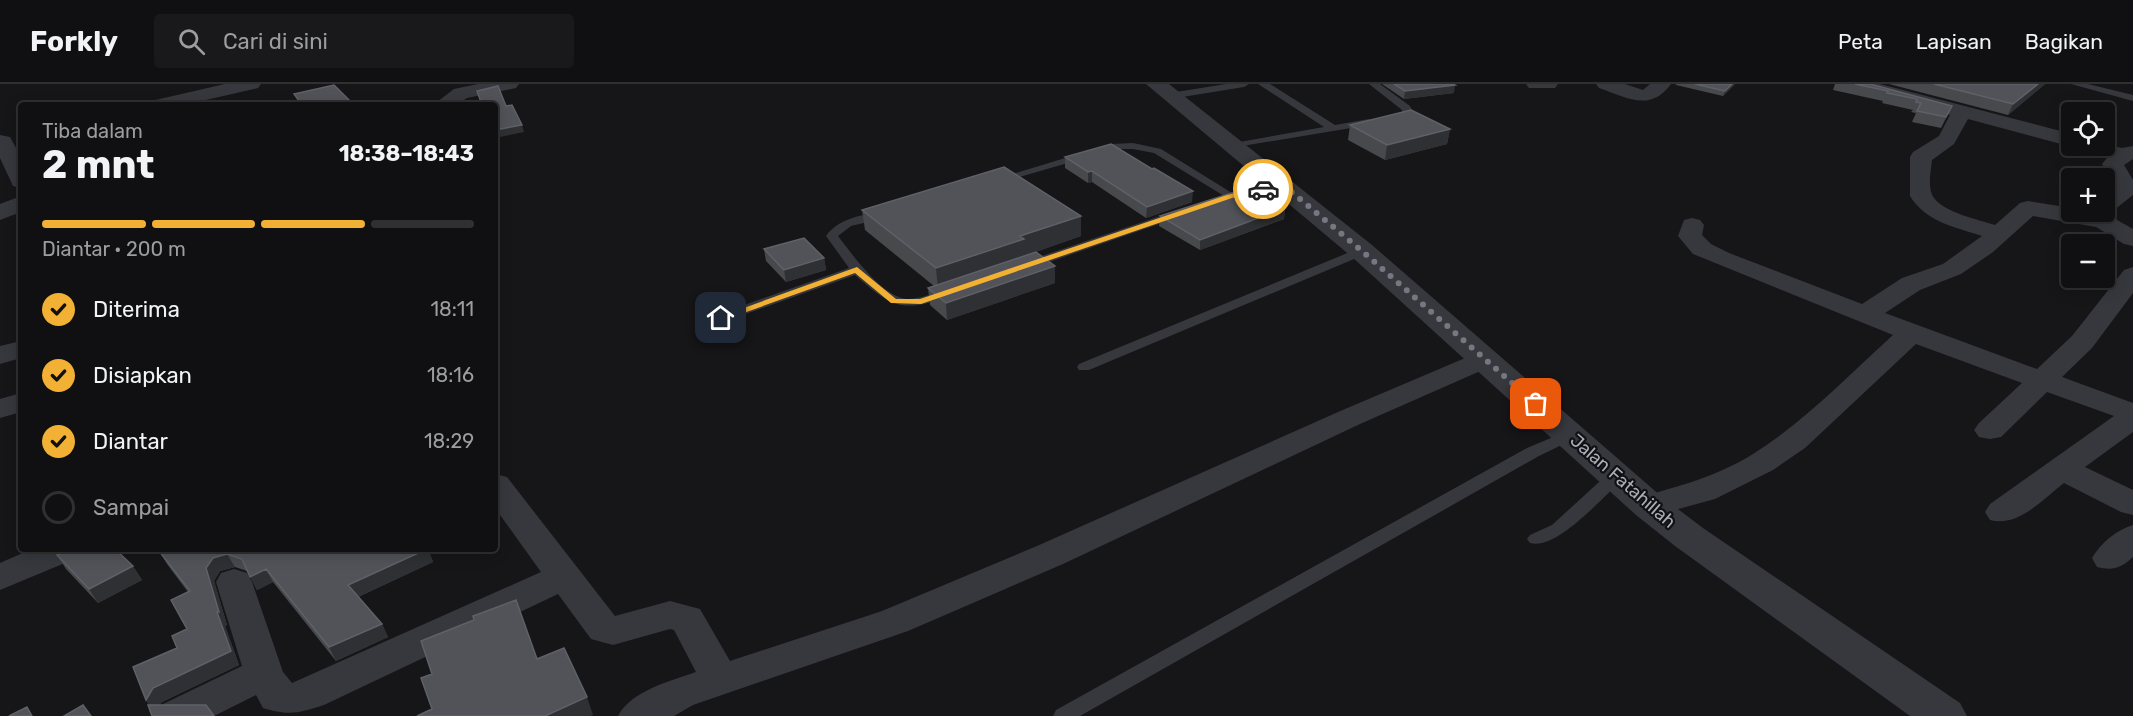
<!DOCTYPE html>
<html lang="id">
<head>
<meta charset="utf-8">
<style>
	:root { --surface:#101012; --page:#19191b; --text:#f1f3f6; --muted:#9c9d9f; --line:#303032; --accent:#f2b134 }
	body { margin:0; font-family:Rubik,sans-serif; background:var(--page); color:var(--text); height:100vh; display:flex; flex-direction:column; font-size:22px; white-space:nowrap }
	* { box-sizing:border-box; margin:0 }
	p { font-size:20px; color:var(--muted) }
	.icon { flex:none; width:33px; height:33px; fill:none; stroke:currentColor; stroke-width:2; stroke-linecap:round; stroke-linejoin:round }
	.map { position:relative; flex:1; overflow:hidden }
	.panel { position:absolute; left:18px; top:18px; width:480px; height:450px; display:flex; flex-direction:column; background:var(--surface); border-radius:6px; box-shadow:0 3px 15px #0003,0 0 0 2px var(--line) }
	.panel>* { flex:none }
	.fabs { position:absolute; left:2061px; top:18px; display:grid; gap:12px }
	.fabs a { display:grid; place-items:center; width:54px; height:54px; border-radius:6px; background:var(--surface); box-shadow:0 3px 15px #0003,0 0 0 2px var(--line); font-size:30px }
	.pin { position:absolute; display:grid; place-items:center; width:51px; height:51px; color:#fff; margin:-26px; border-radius:12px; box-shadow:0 3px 9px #0006 }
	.courier { position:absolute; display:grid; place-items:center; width:60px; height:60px; margin:-30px; border:4px solid #f2b134; border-radius:50%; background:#fff; color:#222; box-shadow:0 2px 8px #0007 }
	.head em { font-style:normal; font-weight:700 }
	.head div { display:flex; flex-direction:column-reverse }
	.head { display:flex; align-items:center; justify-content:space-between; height:102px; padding:0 24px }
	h1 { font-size:39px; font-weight:700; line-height:45px }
	.bar { display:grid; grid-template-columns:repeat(4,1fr); gap:9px 6px; align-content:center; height:72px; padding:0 24px }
	.bar i { height:8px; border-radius:4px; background:var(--line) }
	.bar .current { background:var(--accent) }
	.bar p { grid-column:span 4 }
	ol { padding:0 24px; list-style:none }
	li { display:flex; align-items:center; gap:18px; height:66px }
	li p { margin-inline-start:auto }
	li .icon { padding:6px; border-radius:50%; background:var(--accent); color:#111; stroke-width:4 }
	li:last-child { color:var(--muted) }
	li i { width:33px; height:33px; border:3px solid var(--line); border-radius:50% }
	header { display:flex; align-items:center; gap:36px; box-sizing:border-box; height:84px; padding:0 30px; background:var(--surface); border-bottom:2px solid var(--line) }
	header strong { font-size:28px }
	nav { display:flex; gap:33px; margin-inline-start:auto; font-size:21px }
	.search { width:420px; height:54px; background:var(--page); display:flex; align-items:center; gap:15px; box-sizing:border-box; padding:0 21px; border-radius:6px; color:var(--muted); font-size:22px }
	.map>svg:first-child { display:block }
</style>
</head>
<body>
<header>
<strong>Forkly</strong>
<div class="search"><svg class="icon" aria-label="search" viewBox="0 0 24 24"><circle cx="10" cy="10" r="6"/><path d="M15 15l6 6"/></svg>Cari di sini</div>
<nav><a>Peta</a><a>Lapisan</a><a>Bagikan</a></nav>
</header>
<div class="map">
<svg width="2133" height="632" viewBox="0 0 2133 632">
	<rect width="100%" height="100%" fill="#161618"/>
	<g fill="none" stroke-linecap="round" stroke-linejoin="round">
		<!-- service -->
		<path fill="#37383d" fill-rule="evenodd" d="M1226 0H1249L1244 3 1170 15 1165 12 1170 9Z
			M1258 0H1270L1335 41 1369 35 1374 38 1369 41 1230 64V60L1234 59 1324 43Z
			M1369 0H1380L1410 22 1413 28 1409 33 1389 35V31L1402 29V26Z
			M2071 0H2088L2133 11V17Z
			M1133 59 1161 65 1232 109 1282 98 1288 101 1282 104 1229 115 1154 69 1133 65H1116L999 99 993 96 1111 60Z
			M1178 126 1182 128V132L1032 184 1028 185 1022 181 1024 178Z
			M881 127 885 128V134L851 142 838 152C852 170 882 213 907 215 921 215 935 208 948 205L953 206 955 209 953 212C902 228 895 226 855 191L726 237H716L714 234 716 231 849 184 826 152C839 134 860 132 881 127Z
			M1362 163 1366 164 1368 167 1366 170 1089 286H1079L1077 283 1079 280Z
			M1570 346 1576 348 1578 351 1576 354 1539 372 1080 632H1053L1056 626 1527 364Z
			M1616 387 1622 388 1624 392 1622 396C1603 413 1556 467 1530 459L1527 455 1530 451 1552 441 1610 388Z"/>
		<!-- minor -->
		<path fill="#37383d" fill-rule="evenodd" d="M225 0H261L258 4 184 21H148L151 17Z
			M478 0H519L516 4 467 14 456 21H433L454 5Z
			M1526 0H1558L1555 4H1529Z
			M1596 0H1625L1643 6 1650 0H1671C1650 29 1626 13 1599 4Z
			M1848 0H1880L2072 50V62L2104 60 2122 64 2133 62V75L2124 81 2133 96V111L2114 126 2117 136 2133 145V162L2124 160 2096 143 2033 132 1993 168 1961 190 1920 206 1885 229 2037 285 2072 252 2124 186 2133 183V209L2092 264 2062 293 2133 319V348L2085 383 2133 406V431L2121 428 2064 399C2043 415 2018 444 1990 436L1985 428 1990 420 2114 332 2047 308 2001 353 1990 355 1979 353 1974 346 1979 339 2022 299 1916 260 1805 364 1773 386 1715 415 1649 433 1637 430 1632 422 1637 414C1677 403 1718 392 1753 370 1804 338 1848 292 1893 251L1693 170 1678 152 1684 136 1692 134 1700 136 1704 141 1702 151 1711 160 1729 169 1862 220 1902 194 1943 180 1982 152C1955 143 1926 138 1910 112V73L1913 68 1939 52 1950 31 1851 4ZM1968 35 2072 63 2077 62 2080 66 2107 74 2102 80 2115 103 2104 111V128H2072V124L2028 117 2020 119 1995 141C1979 136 1944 128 1934 114 1927 105 1931 86 1932 76L1954 60Z
			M0 51 10 53 21 73V104L13 102 0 74Z
			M21 112V128L0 136V120Z
			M21 257V274L0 280V262Z
			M1484 266 1494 269 1498 275 1494 281 1360 340 1063 480 908 547 693 621 674 632H618C631 607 670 597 696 588L674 546 670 545 613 561 591 555 558 510 324 621C299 629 289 632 263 624L256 611 214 632H157L163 620 242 582 216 498 221 489 234 485 247 489 252 498 283 588 292 599 541 488 495 424V390L507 393 615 532 670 517 700 525 730 577 882 527 1037 462 1338 328Z
			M21 309V328L0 334V315Z
			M2133 441V473C2121 484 2113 487 2097 483L2092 474C2101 459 2116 446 2133 441Z
			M32 465H83L77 474 0 506V479Z"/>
		<!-- tertiary -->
		<path fill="#37383d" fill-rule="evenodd" d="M1146 0H1169L1372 161 1662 413 1703 444 1960 619 1967 632H1910L1675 462 1636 431 1352 173Z"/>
	</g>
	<!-- wall -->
	<path fill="#47494d" d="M1382 0H1453L1454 9 1404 15Z
		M1676 0H1735L1723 12 1676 1Z
		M1835 0H1870L1952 22 1941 44 1912 38 1916 29 1911 28 1913 26 1882 19 1883 17 1833 6Z
		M1889 0H2045L2008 31Z
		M1350 41 1450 45 1447 60 1385 76 1348 56Z
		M1065 73 1192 118 1146 134 1092 98 1088 99 1065 84Z
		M1285 124 1284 135 1200 166 1159 142 1160 132Z
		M862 126 1081 132V152L1024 172 1055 199 947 236 930 221 928 204 934 202 865 146Z
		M764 165 824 174 826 186 786 198 766 177Z
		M428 465 433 478 358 513 382 540 388 553 336 577 273 498 257 506 247 487 235 483 220 487 214 497 227 541 225 542 239 581 162 618 149 621 146 616 187 545 188 508 167 480 159 467Z
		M57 471 133 482 142 496 98 519 66 485Z"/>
	<!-- shaded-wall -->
	<path fill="#2f3033" d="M1732 0H1735L1723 12 1725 7Z
		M2038 0H2045L2008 31 2013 20Z
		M1455 1 1454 9 1404 15 1405 7Z
		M522 41 524 48 495 54V46Z
		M1450 45 1447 60 1385 76 1387 61Z
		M1092 87V98L1088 99V88Z
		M1193 107 1192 118 1146 134 1147 123Z
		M1285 124 1284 135 1200 166V156Z
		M1081 132V152L1024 172 938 206 936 184 1020 152Z
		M824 174 826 186 786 198 784 186Z
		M1055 182V199L947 236 946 219Z
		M428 465 433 478 355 514 348 501Z
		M227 470 235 483 220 487 214 497 227 541 225 542 239 581 162 618 155 630 146 616 153 604 217 528 206 484 213 474Z
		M133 482 142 496 98 519 89 505Z
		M266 485 273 498 257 506 250 493Z
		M382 540 388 553 336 577 329 563Z
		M587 613 593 631 590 632H545Z"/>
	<!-- building -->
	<path fill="#525359" stroke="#5f6168" stroke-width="1.5" d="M1394 0H1453L1455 1 1405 7Z
		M1695 0H1732L1725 7Z
		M1855 0H1870L1952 22 1946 33 1917 27 1921 19 1916 18 1917 15 1887 9 1888 7Z
		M1934 0H2038L2013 20Z
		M334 1 354 21H302L294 10Z
		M498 2 506 22 512 21 522 41 495 46V21H482L477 7Z
		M1411 26 1450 45 1387 61 1350 41Z
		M1111 60 1152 85 1154 84 1193 107 1147 123 1092 87 1088 88 1065 73Z
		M1004 83 1081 132 1020 152 1024 155 936 184 862 126Z
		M1247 104 1285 124 1200 156 1160 132Z
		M804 154 824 174 784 186 764 165Z
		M1036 168 1055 182 946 219 928 204Z
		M70 465H115L133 482 89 505 57 471Z
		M163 465H427L348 501 382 540 329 563 266 485 250 493 242 475 227 470 213 474 206 484 219 528H217L231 567 153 604 146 616 133 583 177 564 172 552 187 545 171 516 190 507 159 467Z
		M516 516 537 575 564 564 587 613 545 632H417L432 625 421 594 432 590 421 557 474 536 473 532 476 531Z
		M83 621 91 632H64Z
		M148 621H206L214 632H152Z
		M27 623 32 632H9Z"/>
	<!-- route -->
	<path fill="#f2b134" d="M1263 102 1265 106 1232 114 921 220 891 219 855 189 724 236 716 234 857 183 896 215H920L1227 111Z"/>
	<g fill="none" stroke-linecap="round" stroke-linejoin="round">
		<!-- done -->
		<path stroke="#757880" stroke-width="6" stroke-dasharray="0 10.8" d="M1263 105 1282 100 1362 167 1536 320"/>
	</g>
	<g text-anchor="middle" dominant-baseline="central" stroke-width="4.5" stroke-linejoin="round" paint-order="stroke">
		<!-- street labels -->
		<g font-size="18" fill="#a8adb8" stroke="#111113">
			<text transform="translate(1623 397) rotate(41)">Jalan Fatahillah</text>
		</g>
	</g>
</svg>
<div class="fabs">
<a><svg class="icon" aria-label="locate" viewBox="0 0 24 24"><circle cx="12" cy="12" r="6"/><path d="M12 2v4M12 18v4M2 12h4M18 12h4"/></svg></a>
<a>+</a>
<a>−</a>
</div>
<div class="pin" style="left:1536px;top:320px;background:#ea580c"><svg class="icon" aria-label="bag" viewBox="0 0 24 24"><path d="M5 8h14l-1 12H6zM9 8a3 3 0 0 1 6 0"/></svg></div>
<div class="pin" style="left:721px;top:234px;background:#1f2937"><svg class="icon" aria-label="home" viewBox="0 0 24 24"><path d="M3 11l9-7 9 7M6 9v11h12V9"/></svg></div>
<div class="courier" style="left:1263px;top:105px"><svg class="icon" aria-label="car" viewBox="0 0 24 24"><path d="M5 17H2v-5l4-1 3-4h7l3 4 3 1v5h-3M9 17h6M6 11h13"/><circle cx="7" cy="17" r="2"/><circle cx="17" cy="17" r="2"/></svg></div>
<section class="panel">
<div class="head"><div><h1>2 mnt</h1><p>Tiba dalam</p></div><em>18:38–18:43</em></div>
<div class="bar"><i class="current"></i><i class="current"></i><i class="current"></i><i></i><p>Diantar · 200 m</p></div>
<ol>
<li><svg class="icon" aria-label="check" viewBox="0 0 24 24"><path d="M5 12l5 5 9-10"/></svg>Diterima<p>18:11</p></li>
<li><svg class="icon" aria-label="check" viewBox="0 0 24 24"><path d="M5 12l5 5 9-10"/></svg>Disiapkan<p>18:16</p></li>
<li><svg class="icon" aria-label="check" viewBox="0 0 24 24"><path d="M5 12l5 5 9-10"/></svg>Diantar<p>18:29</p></li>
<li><i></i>Sampai</li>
</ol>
</section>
</div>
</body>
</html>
